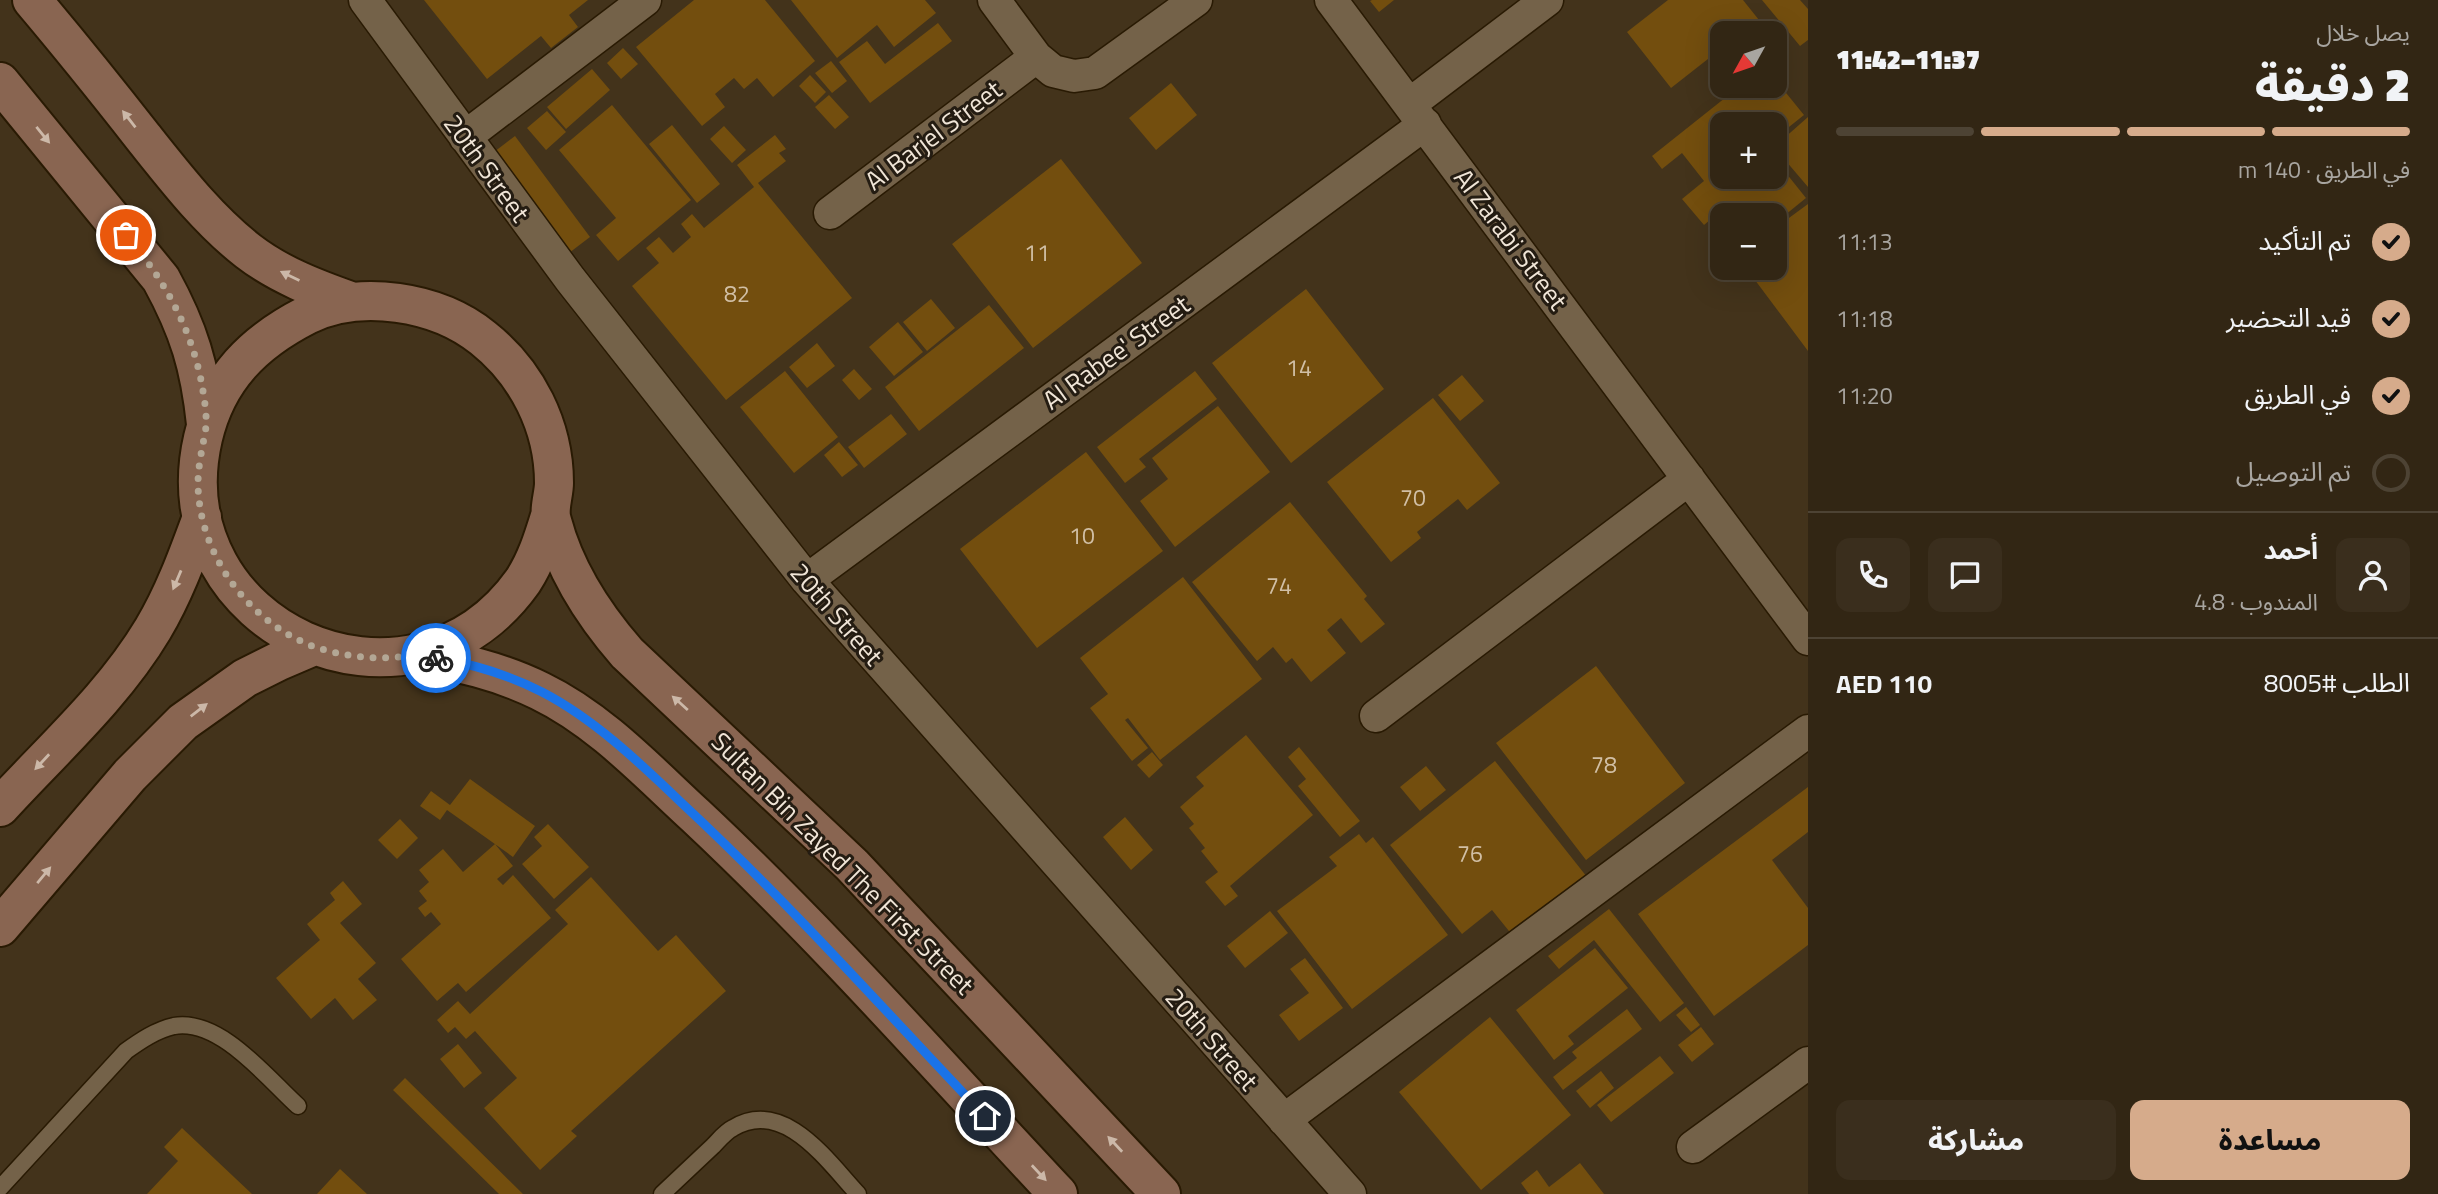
<!DOCTYPE html>
<html lang="ar">
<head>
<meta charset="utf-8">
<style>
	:root { --surface:#322614; --page:#3a2e1d; --text:#f1f3f6; --muted:#a8a5a0; --line:#4d4334; --accent:#d6ab8b }
	body { margin:0; font-family:"Titillium Web","Noto Sans Arabic",sans-serif; background:var(--page); color:var(--text); direction:rtl; height:100vh; display:flex; flex-direction:column; font-size:26px; white-space:nowrap }
	* { box-sizing:border-box; margin:0 }
	p { font-size:23px; color:var(--muted) }
	.icon { flex:none; width:38px; height:38px; fill:none; stroke:currentColor; stroke-width:2; stroke-linecap:round; stroke-linejoin:round }
	.map { position:relative; flex:1; overflow:hidden; direction:ltr }
	.panel { display:flex; flex-direction:column; background:var(--surface); width:630px }
	.panel>* { flex:none }
	.needle { width:46px; rotate:230deg }
	.fabs { position:absolute; left:1710px; top:21px; display:grid; gap:14px }
	.fabs a { display:grid; place-items:center; width:77px; height:77px; border-radius:14px; background:var(--surface); box-shadow:0 7px 28px #0002,0 0 0 2px var(--line); font-size:35px }
	.pin { position:absolute; display:grid; place-items:center; width:60px; height:60px; color:#fff; margin:-30px; border:4px solid #fff; border-radius:50%; box-shadow:0 2px 7px #0007 }
	.courier { position:absolute; display:grid; place-items:center; width:70px; height:70px; margin:-35px; border:5px solid #1a73e8; border-radius:50%; background:#fff; color:#222; box-shadow:0 2px 9px #0007 }
	.head em { font-style:normal; font-weight:800 }
	.head div { display:flex; flex-direction:column-reverse }
	.head { display:flex; align-items:center; justify-content:space-between; height:119px; padding:0 28px }
	h1 { font-size:46px; font-weight:800; line-height:52px }
	.bar { display:grid; grid-template-columns:repeat(4,1fr); gap:10px 7px; align-content:center; height:84px; padding:0 28px }
	.bar i { height:9px; border-radius:5px; background:var(--line) }
	.bar .current { background:var(--accent) }
	.bar p { grid-column:span 4 }
	.line { display:flex; align-items:center; gap:18px; padding:0 28px; border-top:2px solid var(--line) }
	.line div { flex:1 }
	.round { display:grid; place-items:center; flex:none; width:74px; height:74px; border-radius:14px; background:var(--page) }
	ol { padding:0 28px; list-style:none }
	li { display:flex; align-items:center; gap:21px; height:77px }
	li p { margin-inline-start:auto }
	li .icon { padding:7px; border-radius:50%; background:var(--accent); color:#111; stroke-width:4 }
	li:last-child { color:var(--muted) }
	li i { width:38px; height:38px; border:4px solid var(--line); border-radius:50% }
	.action { display:flex; gap:14px; margin-top:auto; padding:14px 28px }
	.action a { flex:1; height:80px; border-radius:14px; background:var(--accent); color:#111; font-size:28px; font-weight:800; line-height:80px; text-align:center }
	.action a+a { background:var(--page); color:var(--text) }
	main { display:flex; flex:1; min-height:0 }
	.map>svg:first-child { display:block }
</style>
</head>
<body>
<main>
<section class="panel">
<div class="head"><div><h1>2 دقيقة</h1><p>يصل خلال</p></div><em>11:37–11:42</em></div>
<div class="bar"><i class="current"></i><i class="current"></i><i class="current"></i><i></i><p>في الطريق · 140 m</p></div>
<ol>
<li><svg class="icon" aria-label="check" viewBox="0 0 24 24"><path d="M5 12l5 5 9-10"/></svg>تم التأكيد<p>11:13</p></li>
<li><svg class="icon" aria-label="check" viewBox="0 0 24 24"><path d="M5 12l5 5 9-10"/></svg>قيد التحضير<p>11:18</p></li>
<li><svg class="icon" aria-label="check" viewBox="0 0 24 24"><path d="M5 12l5 5 9-10"/></svg>في الطريق<p>11:20</p></li>
<li><i></i>تم التوصيل</li>
</ol>
<div class="line" style="height:126px"><a class="round"><svg class="icon" aria-label="person" viewBox="0 0 24 24"><circle cx="12" cy="8" r="4"/><path d="M4 21q1-7 8-7t8 7"/></svg></a><div><b>أحمد</b><p>المندوب · 4.8</p></div><a class="round"><svg class="icon" aria-label="chat" viewBox="0 0 24 24"><path d="M4 5h16v11H9l-5 4z"/></svg></a><a class="round"><svg class="icon" aria-label="phone" viewBox="0 0 24 24"><path d="M5 4h4l2 5-3 2q2 4 5 5l2-3 5 2v4C11 20 4 13 5 4z"/></svg></a></div>
<div class="line" style="height:91px"><div>الطلب #8005</div><b>AED 110</b></div>
<div class="action"><a>مساعدة</a><a>مشاركة</a></div>
</section>
<div class="map">
<svg width="1808" height="1194" viewBox="0 0 1808 1194">
	<rect width="100%" height="100%" fill="#43331b"/>
	<!-- building -->
	<path fill="#734e0e" d="M424 0H588L569 15 578 27 551 48 541 36 487 79Z
		M694 0H765L815 61 773 97 757 78 744 89 734 78 715 94 725 107 702 126 636 47Z
		M791 0H925L936 13 894 47 877 25 837 58Z
		M1372 0H1394L1379 12 1370 1Z
		M1668 0H1743L1767 30 1764 33H1756L1750 26 1741 33H1722V48L1671 88 1627 32Z
		M1762 0H1800L1808 9V40L1800 46Z
		M938 23 952 41 870 103 839 62 867 41 885 64Z
		M623 48 638 64 621 79 607 63Z
		M831 61 847 81 832 93 815 73Z
		M592 69 610 90 566 129 547 107Z
		M810 75 826 92 815 103 799 86Z
		M1774 78 1804 115 1774 139V124H1722V177H1774V158L1806 198 1774 224V215H1732L1725 207 1704 225 1682 199 1704 181 1682 153 1662 169 1652 156 1740 86H1774Z
		M1171 83 1197 115 1156 150 1129 118Z
		M829 95 849 117 835 129 815 107Z
		M612 105 691 200 618 261 596 235 616 218 559 150Z
		M547 111 566 132 546 150 527 128Z
		M1808 117V187L1774 147Z
		M672 125 720 184 697 203 649 144Z
		M724 126 746 150 732 163 710 139Z
		M775 135 786 149 779 153 786 161 758 183 852 298 726 400 632 286 659 263 646 248 659 237 673 253 691 237 681 224 692 214 704 228 754 187 737 165Z
		M515 136 590 237 569 253 494 152Z
		M1061 159 1142 263 1033 348 952 244Z
		M1808 204V351L1746 268H1774V229Z
		M1306 289 1384 389 1291 463 1212 363Z
		M931 299 955 328 927 351 903 322Z
		M989 305 1024 348 919 431 885 387Z
		M898 322 923 352 894 376 869 347Z
		M817 343 835 366 807 388 789 367Z
		M854 369 872 389 859 400 842 380Z
		M785 371 838 437 794 473 740 407Z
		M1195 371 1217 399 1139 459 1146 467 1125 483 1097 447Z
		M1462 375 1484 401 1460 421 1438 395Z
		M1433 398 1500 483 1467 510 1458 499 1417 532 1421 538 1391 562 1327 482Z
		M1218 406 1270 472 1175 547 1140 501 1168 479 1152 458Z
		M891 414 907 434 864 468 848 447Z
		M839 442 858 465 842 477 824 455Z
		M1086 452 1163 551 1037 648 960 549Z
		M1290 502 1367 596 1364 599 1385 624 1361 643 1341 618 1327 630 1346 653 1311 682 1292 658 1286 663 1273 647 1257 661 1192 582Z
		M1183 577 1262 679 1160 760 1128 718 1125 720 1148 748 1132 761 1090 708 1108 694 1080 658Z
		M1596 666 1685 783 1586 860 1496 743Z
		M1246 735 1313 815 1230 886 1238 896 1225 906 1205 882 1218 872 1201 851 1205 848 1189 828 1194 824 1180 807 1204 786 1196 777Z
		M1299 747 1360 821 1340 837 1298 786 1306 779 1288 757Z
		M1152 752 1163 765 1149 778 1137 765Z
		M1495 761 1587 877 1513 936 1492 910 1462 934 1390 845Z
		M1426 766 1446 790 1420 811 1400 787Z
		M470 779 535 826 513 857 447 810 440 820 420 806 431 791 450 805Z
		M1808 787V832L1772 860 1808 908V945L1714 1016 1638 914Z
		M1125 817 1153 850 1131 870 1103 837Z
		M400 819 418 838 397 859 378 840Z
		M548 824 589 867 554 899 522 864 542 846 534 837Z
		M1359 834 1366 843 1373 837 1448 935 1352 1009 1277 911 1337 866 1329 857Z
		M495 844 513 866 497 879 503 885 513 875 551 918 466 992 458 983 437 1001 401 959 441 924 431 912 425 917 418 908 427 901 419 891 429 882 419 870 443 849 463 872Z
		M591 877 658 951 676 935 726 991 571 1131 577 1136 540 1170 484 1108 517 1078 475 1031 466 1039 455 1027 448 1033 437 1020 458 1001 470 1014 568 924 555 910Z
		M343 881 362 904 340 923 376 963 358 979 377 1000 353 1020 335 998 311 1019 276 978 320 940 307 924 335 900 330 893Z
		M1609 909 1684 1003 1660 1022 1594 940 1559 969 1548 956Z
		M1270 911 1288 933 1245 968 1227 946Z
		M1595 948 1628 988 1568 1036 1574 1044 1554 1060 1516 1010Z
		M1305 958 1343 1008 1299 1041 1279 1015 1309 993 1290 969Z
		M1686 1007 1700 1025 1691 1032 1676 1015Z
		M1627 1009 1642 1029 1563 1090 1553 1077 1577 1058 1572 1052Z
		M1490 1017 1571 1115 1481 1190 1399 1092Z
		M1701 1027 1714 1044 1692 1062 1678 1045Z
		M458 1044 482 1073 464 1088 440 1059Z
		M1660 1056 1674 1073 1611 1122 1597 1105Z
		M1601 1071 1614 1088 1590 1108 1576 1091Z
		M405 1078 523 1194H499L393 1090Z
		M182 1128 252 1194H147L178 1161 164 1147Z
		M1580 1163 1604 1194H1529L1521 1183 1537 1170 1549 1187Z
		M340 1169 367 1194H317Z"/>
	<g fill="none" stroke-linecap="round" stroke-linejoin="round">
		<!-- service casing -->
		<g stroke="#291a03" stroke-width="19">
			<path id="service" d="M0 1188 126 1051C140 1041 156 1030 174 1026 220 1018 267 1078 298 1106
				M662 1194C679 1178 696 1162 713 1146 719 1140 725 1132 733 1128 784 1097 828 1162 858 1194"/>
		</g>
		<!-- minor casing -->
		<g stroke="#291a03" stroke-width="35">
			<path id="minor" d="M365 0 570 279 807 580 1350 1194
				M994 0 1036 57 1053 71 1074 76 1095 73 1196 0
				M1331 0 1808 639
				M1410 104 1547 0
				M465 137 645 0
				M830 213 1036 57
				M807 580 1425 124
				M1376 716 1689 479
				M1284 1120 1808 731
				M1693 1147 1808 1063"/>
		</g>
		<!-- secondary casing -->
		<g stroke="#291a03" stroke-width="42">
			<path id="secondary" d="M32 0C70 45 107 91 143 137 175 177 207 219 248 251 279 275 316 289 353 302
				M0 82 161 279C189 330 200 367 206 424
				M550 516C543 539 536 561 523 581 409 741 159 628 203 438 217 378 254 342 307 315 360 289 437 301 483 338 527 373 554 426 554 483 554 495 548 509 552 521 565 571 593 614 627 653L852 865 1161 1194
				M414 654C458 662 500 671 540 691 600 720 648 772 696 816 823 935 939 1067 1058 1194
				M0 807C52 750 113 696 153 629 174 594 188 555 202 517
				M0 927 130 775 183 722 245 678 279 661 314 646"/>
		</g>
		<!-- service -->
		<use href="#service" stroke="#746249" stroke-width="16"/>
		<!-- minor -->
		<use href="#minor" stroke="#746249" stroke-width="32"/>
		<!-- secondary -->
		<use href="#secondary" stroke="#896551" stroke-width="38"/>
	</g>
	<!-- one-way arrows -->
	<defs><path id="oneway-solid" d="M-6-.8H1V-3.2L6.5 0L1 3.2V.8H-6Z" transform="scale(1.75)"/></defs>
	<g fill="#ccb8a8">
		<use href="#oneway-solid" transform="translate(129 119) rotate(-128)"/>
		<use href="#oneway-solid" transform="translate(43 135) rotate(51)"/>
		<use href="#oneway-solid" transform="translate(290 276) rotate(-154)"/>
		<use href="#oneway-solid" transform="translate(177 580) rotate(113)"/>
		<use href="#oneway-solid" transform="translate(680 703) rotate(-138)"/>
		<use href="#oneway-solid" transform="translate(199 710) rotate(-38)"/>
		<use href="#oneway-solid" transform="translate(42 762) rotate(133)"/>
		<use href="#oneway-solid" transform="translate(44 875) rotate(-50)"/>
		<use href="#oneway-solid" transform="translate(1115 1144) rotate(-133)"/>
		<use href="#oneway-solid" transform="translate(1039 1173) rotate(47)"/>
	</g>
	<g fill="none" stroke-linecap="round" stroke-linejoin="round">
		<!-- done -->
		<path stroke="#b3a795" stroke-width="7" stroke-dasharray="0 12.6" d="M126 235C164 279 191 327 202 385 204 397 207 414 206 427 203 446 198 464 198 484 199 555 249 623 315 647 336 654 357 657 378 658 400 658 412 654 436 658"/>
		<!-- route -->
		<path stroke="#1a73e8" stroke-width="9" d="M436 658C472 664 509 675 542 692 596 720 642 765 686 807 791 905 886 1012 985 1116"/>
	</g>
	<g text-anchor="middle" dominant-baseline="central" stroke-width="6" stroke-linejoin="round" paint-order="stroke">
		<!-- number labels -->
		<g font-size="23" fill="#d1bfa5">
			<text x="1037" y="252">11</text>
			<text x="737" y="293">82</text>
			<text x="1299" y="367">14</text>
			<text x="1413" y="497">70</text>
			<text x="1082" y="535">10</text>
			<text x="1279" y="585">74</text>
			<text x="1604" y="764">78</text>
			<text x="1470" y="853">76</text>
		</g>
		<!-- street labels -->
		<g font-size="26" fill="#f0e5d7" stroke="#241c12">
			<text transform="translate(933 135) rotate(-37)">Al Barjel Street</text>
			<text transform="translate(487 168) rotate(54)">20th Street</text>
			<text transform="translate(1511 239) rotate(53)">Al Zarabi Street</text>
			<text transform="translate(1116 352) rotate(-36)">Al Rabee' Street</text>
			<text transform="translate(837 614) rotate(49)">20th Street</text>
			<text transform="translate(843 863) rotate(45)">Sultan Bin Zayed The First Street</text>
			<text transform="translate(1212 1039) rotate(49)">20th Street</text>
		</g>
	</g>
</svg>
<div class="fabs">
<a><svg class="needle" viewBox="-14 -14 28 28"><path d="M0-13l5 13h-10z" fill="#e53935"/><path d="M0 13l5-13h-10z" fill="#a8a5a0"/></svg></a>
<a>+</a>
<a>−</a>
</div>
<div class="pin" style="left:126px;top:235px;background:#ea580c"><svg class="icon" aria-label="bag" viewBox="0 0 24 24"><path d="M5 8h14l-1 12H6zM9 8a3 3 0 0 1 6 0"/></svg></div>
<div class="pin" style="left:985px;top:1116px;background:#1f2937"><svg class="icon" aria-label="home" viewBox="0 0 24 24"><path d="M3 11l9-7 9 7M6 9v11h12V9"/></svg></div>
<div class="courier" style="left:436px;top:658px"><svg class="icon" aria-label="bike" viewBox="0 0 24 24"><circle cx="6" cy="16" r="4"/><circle cx="18" cy="16" r="4"/><path d="M6 16l4-8h5l3 8M10 8l3 8H6M13 5h3"/></svg></div>
</div>
</main>
</body>
</html>
